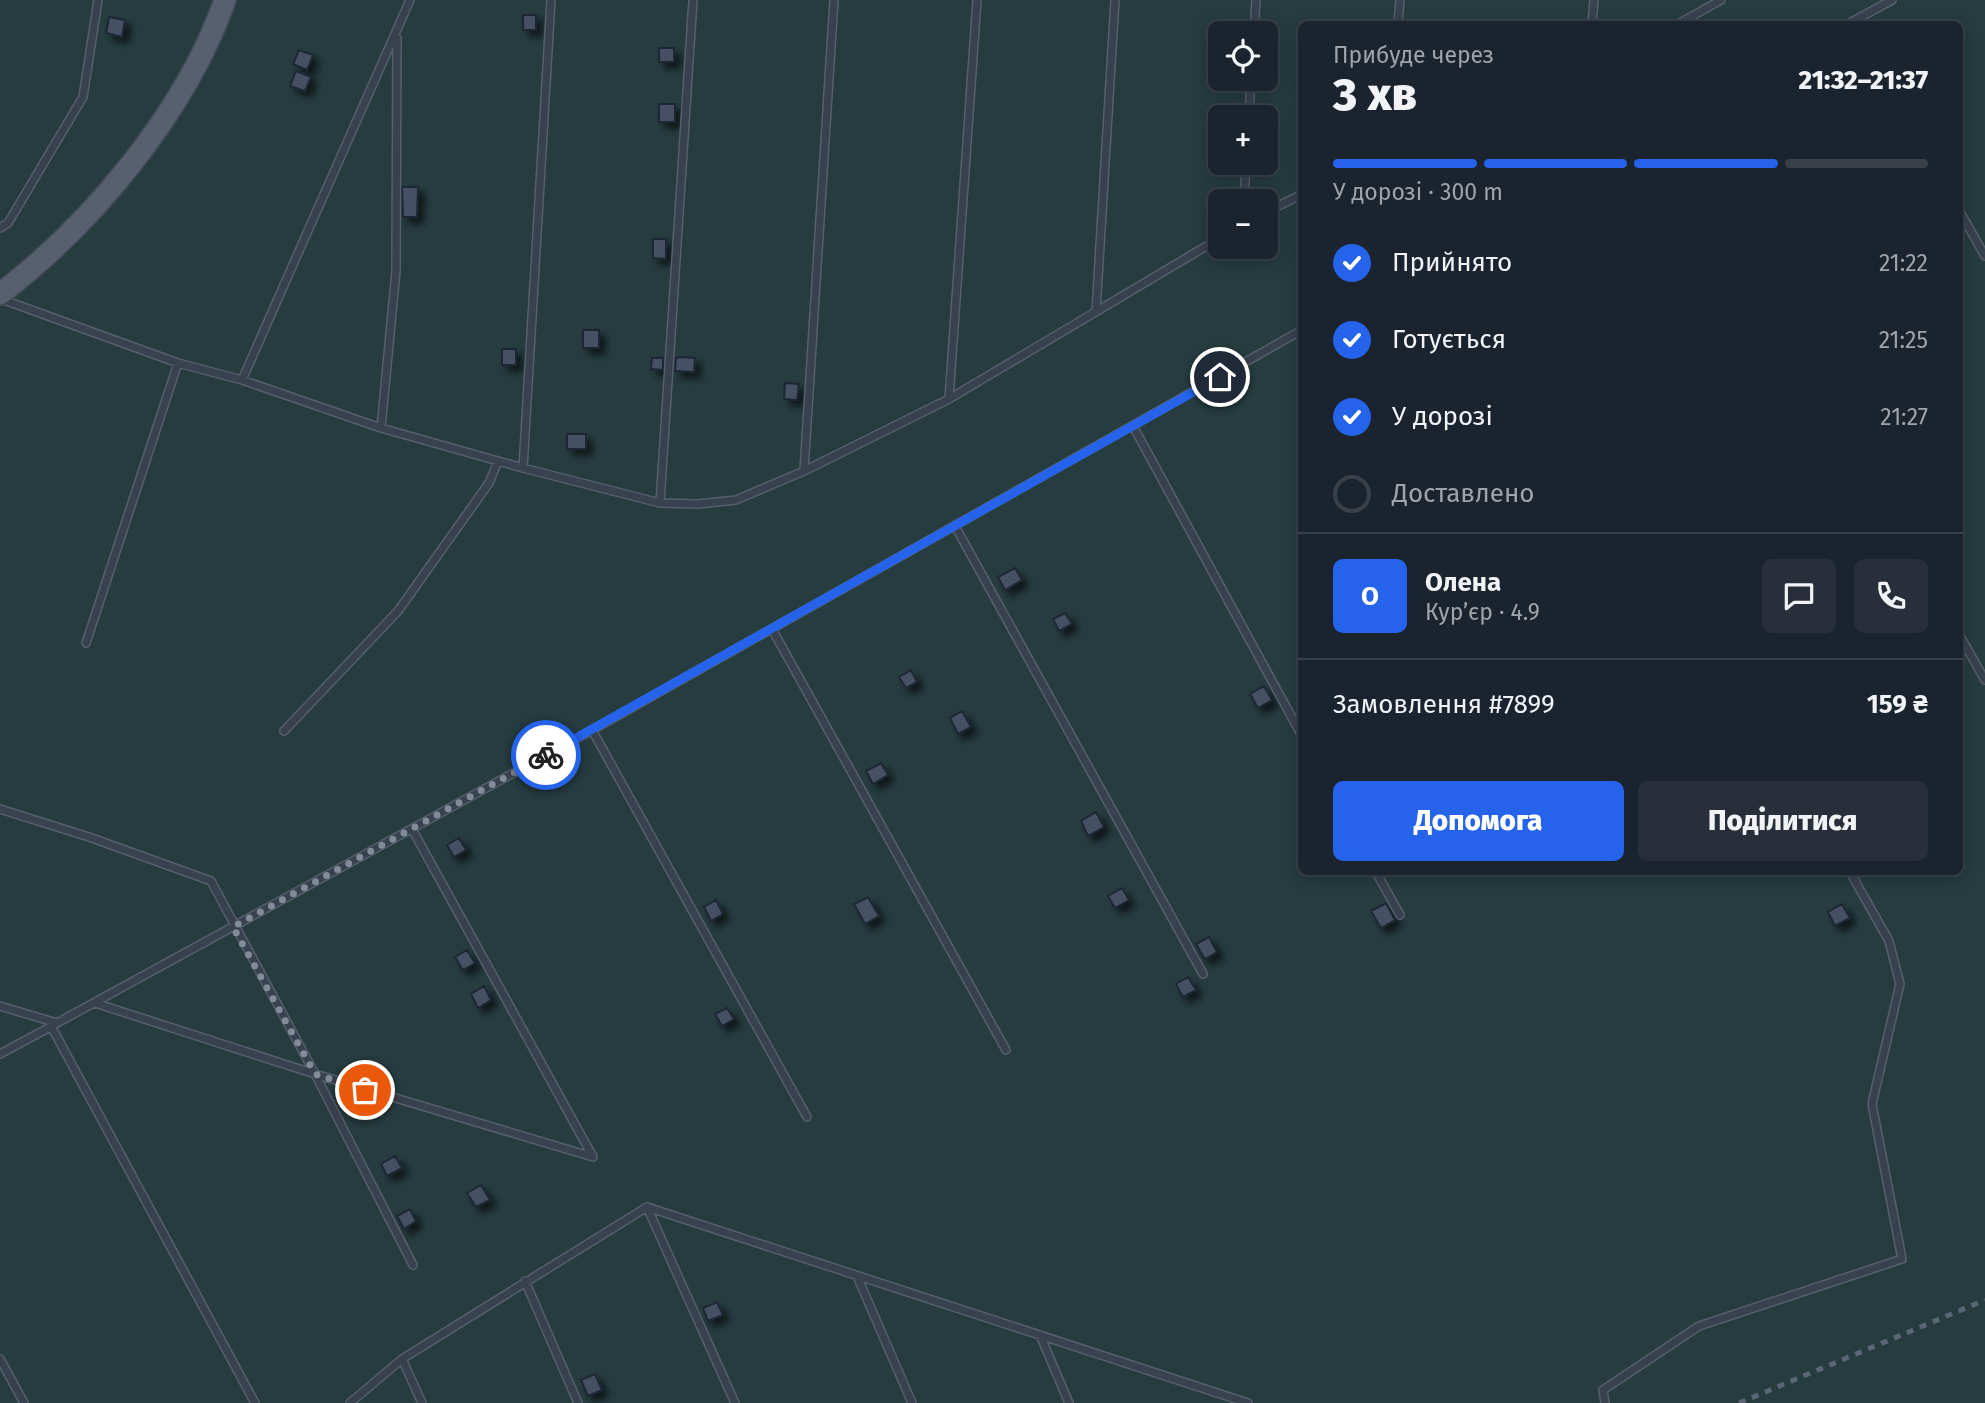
<!DOCTYPE html>
<html lang="uk">
<head>
<meta charset="utf-8">
<style>
	:root { --surface:#1b232e; --page:#282f3a; --text:#f1f3f6; --muted:#a0a4aa; --line:#39404a; --accent:#2563eb }
	body { margin:0; font-family:"Fira Sans",sans-serif; background:var(--page); color:var(--text); height:100vh; display:flex; flex-direction:column; font-size:26px; white-space:nowrap }
	* { box-sizing:border-box; margin:0 }
	p { font-size:23px; color:var(--muted) }
	.icon { flex:none; width:38px; height:38px; fill:none; stroke:currentColor; stroke-width:2; stroke-linecap:round; stroke-linejoin:round }
	.map { position:relative; flex:1; overflow:hidden }
	.side { position:absolute; left:1298px; top:21px; width:665px; height:854px; display:flex; flex-direction:column; background:var(--surface); border-radius:10px; box-shadow:0 4px 18px #0003,0 0 0 2px var(--line) }
	.side>* { flex:none }
	.fabs { position:absolute; left:1208px; top:21px; display:grid; gap:14px }
	.fabs a { display:grid; place-items:center; width:70px; height:70px; border-radius:10px; background:var(--surface); box-shadow:0 4px 18px #0003,0 0 0 2px var(--line); font-size:35px }
	.pin { position:absolute; display:grid; place-items:center; width:60px; height:60px; color:#fff; margin:-30px; border:4px solid #fff; border-radius:50%; box-shadow:0 2px 7px #0007 }
	.courier { position:absolute; display:grid; place-items:center; width:70px; height:70px; margin:-35px; border:5px solid #2563eb; border-radius:50%; background:#fff; color:#222; box-shadow:0 2px 9px #0007 }
	.head em { font-style:normal; font-weight:800 }
	.head div { display:flex; flex-direction:column-reverse }
	.head { display:flex; align-items:center; justify-content:space-between; height:119px; padding:0 35px }
	h1 { font-size:46px; font-weight:800; line-height:52px }
	.bar { display:grid; grid-template-columns:repeat(4,1fr); gap:10px 7px; align-content:center; height:84px; padding:0 35px }
	.bar i { height:9px; border-radius:5px; background:var(--line) }
	.bar .current { background:var(--accent) }
	.bar p { grid-column:span 4 }
	.line { display:flex; align-items:center; gap:18px; padding:0 35px; border-top:2px solid var(--line) }
	.line div { flex:1 }
	.round { display:grid; place-items:center; flex:none; width:74px; height:74px; border-radius:10px; background:var(--page) }
	ol { padding:0 35px; list-style:none }
	li { display:flex; align-items:center; gap:21px; height:77px }
	li p { margin-inline-start:auto }
	li .icon { padding:7px; border-radius:50%; background:var(--accent); color:#fff; stroke-width:4 }
	li:last-child { color:var(--muted) }
	li i { width:38px; height:38px; border:4px solid var(--line); border-radius:50% }
	.primary-button { display:flex; gap:14px; margin-top:auto; padding:14px 35px }
	.primary-button a { flex:1; height:80px; border-radius:10px; background:var(--accent); color:#fff; font-size:28px; font-weight:800; line-height:80px; text-align:center }
	.primary-button a+a { background:var(--page); color:var(--text) }
	.map>svg:first-child { display:block }
</style>
</head>
<body>
<div class="map">
<svg width="1985" height="1403" viewBox="0 0 1985 1403">
	<defs>
		<filter id="shadow"><feDropShadow dx="6" dy="6" stdDeviation="3.5" flood-color="#0009"/></filter>
	</defs>
	<rect width="100%" height="100%" fill="#242f3e"/>
	<!-- green -->
	<path fill="#263c3f" fill-rule="evenodd" d="M0 0H1985V1403H0ZM1302 24H1960V872H1302ZM1220 33H1265V79H1220ZM1220 117H1265V163H1220ZM1220 201H1265V247H1220Z"/>
	<!-- building -->
	<path fill="#455162" stroke="#1f2835" stroke-width="2" filter="url(#shadow)" d="M523 15H536V30H523Z
		M109 17 125 20 122 37 106 33Z
		M659 48H674V62H659Z
		M299 50 313 55 307 70 293 64Z
		M296 71 311 77 305 91 290 86Z
		M659 104H675V122H659Z
		M402 187H418L417 217H403Z
		M653 239H666V259L653 258Z
		M583 330H599V348H583Z
		M502 349H516V365H502Z
		M680 357 695 358 694 372 675 371 676 358Z
		M652 358H663V370L651 369Z
		M785 383 799 384 797 400 784 399Z
		M567 434H586V449H567Z
		M1015 568 1022 580 1005 590 998 577Z
		M1065 613 1072 624 1059 631 1053 619Z
		M911 670 917 682 906 688 899 677Z
		M1264 686 1272 700 1258 708 1250 694Z
		M962 711 971 727 958 734 950 718Z
		M881 763 888 775 873 784 866 771Z
		M1096 812 1104 827 1088 836 1081 821Z
		M459 838 466 850 454 857 447 845Z
		M1122 888 1129 900 1115 908 1108 896Z
		M868 897 879 916 865 924 854 904Z
		M716 900 723 914 711 921 704 907Z
		M1386 903 1395 920 1381 928 1371 911Z
		M1842 904 1850 918 1835 926 1828 912Z
		M1209 937 1217 952 1205 959 1196 944Z
		M467 950 475 963 463 970 455 957Z
		M1188 977 1196 990 1183 997 1176 984Z
		M484 986 491 1000 478 1008 471 994Z
		M727 1008 734 1019 722 1026 715 1014Z
		M395 1156 402 1168 387 1176 381 1164Z
		M481 1185 490 1200 476 1207 467 1193Z
		M410 1209 416 1221 404 1229 397 1216Z
		M717 1302 723 1315 708 1321 703 1308Z
		M595 1374 602 1390 588 1396 581 1380Z"/>
	<g fill="none" stroke-linecap="round" stroke-linejoin="round">
		<!-- service casing -->
		<g stroke="#565f6c" stroke-width="10">
			<path id="service" d="M1398 24 1400 0
				M1592 24 1594 0
				M1678 24 1721 0
				M1848 24 1892 0
				M1254 33 1256 0
				M1249 117 1251 79
				M1244 201 1246 163
				M1960 212 1985 256
				M1265 213 1302 194
				M0 228 8 223 83 97 98 0
				M1 299 178 363 242 380 381 428 523 468 660 503 698 504 736 500 804 471 949 399 1220 238
				M1096 311 1115 0
				M242 380 410 0
				M949 399 977 0
				M1133 426 1302 736
				M381 428 396 271 397 38
				M523 468 551 0
				M804 471 834 0
				M660 503 693 0
				M955 526 1203 974
				M772 629 1006 1050
				M1960 636 1985 680
				M86 643 178 363
				M592 730 807 1117
				M284 731 398 611 489 483 498 461
				M0 809 89 837 211 881 315 1074 413 1265
				M412 829 593 1157
				M1376 872 1400 915
				M95 1003 315 1074 593 1157
				M0 1006 57 1023 592 730 1302 330
				M51 1026 255 1403
				M0 1054 54 1025
				M647 1207 735 1403
				M857 1276 912 1403
				M525 1281 578 1403
				M1040 1335 1069 1403
				M0 1359 24 1403
				M402 1359 422 1403
				M350 1403 402 1359 647 1207 1248 1403
				M1605 1403 1603 1390 1699 1326 1902 1259 1872 1104 1900 984 1889 941 1850 872"/>
		</g>
		<!-- primary casing -->
		<g stroke="#414a57" stroke-width="24">
			<path id="primary" d="M0 294C93 223 186 111 225 0"/>
		</g>
		<!-- service -->
		<use href="#service" stroke="#38414e" stroke-width="7"/>
		<!-- primary -->
		<use href="#primary" stroke="#56606e" stroke-width="21"/>
		<!-- rail -->
		<path stroke="#5a6575" stroke-width="5" stroke-dasharray="7 7" stroke-linecap="butt" d="M1739 1403 1985 1300"/>
	</g>
	<g fill="none" stroke-linecap="round" stroke-linejoin="round">
		<!-- done -->
		<path stroke="#828b98" stroke-width="7" stroke-dasharray="0 12.6" d="M365 1090 315 1074 233 927 546 755"/>
		<!-- route -->
		<path stroke="#2563eb" stroke-width="9" d="M546 755 1220 377"/>
	</g>
</svg>
<div class="fabs">
<a><svg class="icon" aria-label="locate" viewBox="0 0 24 24"><circle cx="12" cy="12" r="6"/><path d="M12 2v4M12 18v4M2 12h4M18 12h4"/></svg></a>
<a>+</a>
<a>−</a>
</div>
<div class="pin" style="left:365px;top:1090px;background:#ea580c"><svg class="icon" aria-label="bag" viewBox="0 0 24 24"><path d="M5 8h14l-1 12H6zM9 8a3 3 0 0 1 6 0"/></svg></div>
<div class="pin" style="left:1220px;top:377px;background:#1f2937"><svg class="icon" aria-label="home" viewBox="0 0 24 24"><path d="M3 11l9-7 9 7M6 9v11h12V9"/></svg></div>
<div class="courier" style="left:546px;top:755px"><svg class="icon" aria-label="bike" viewBox="0 0 24 24"><circle cx="6" cy="16" r="4"/><circle cx="18" cy="16" r="4"/><path d="M6 16l4-8h5l3 8M10 8l3 8H6M13 5h3"/></svg></div>
<section class="side">
<div class="head"><div><h1>3 хв</h1><p>Прибуде через</p></div><em>21:32–21:37</em></div>
<div class="bar"><i class="current"></i><i class="current"></i><i class="current"></i><i></i><p>У дорозі · 300 m</p></div>
<ol>
<li><svg class="icon" aria-label="check" viewBox="0 0 24 24"><path d="M5 12l5 5 9-10"/></svg>Прийнято<p>21:22</p></li>
<li><svg class="icon" aria-label="check" viewBox="0 0 24 24"><path d="M5 12l5 5 9-10"/></svg>Готується<p>21:25</p></li>
<li><svg class="icon" aria-label="check" viewBox="0 0 24 24"><path d="M5 12l5 5 9-10"/></svg>У дорозі<p>21:27</p></li>
<li><i></i>Доставлено</li>
</ol>
<div class="line" style="height:126px"><b class="round" style="background:var(--accent);color:#fff">О</b><div><b>Олена</b><p>Кур’єр · 4.9</p></div><a class="round"><svg class="icon" aria-label="chat" viewBox="0 0 24 24"><path d="M4 5h16v11H9l-5 4z"/></svg></a><a class="round"><svg class="icon" aria-label="phone" viewBox="0 0 24 24"><path d="M5 4h4l2 5-3 2q2 4 5 5l2-3 5 2v4C11 20 4 13 5 4z"/></svg></a></div>
<div class="line" style="height:91px"><div>Замовлення #7899</div><b>159 ₴</b></div>
<div class="primary-button"><a>Допомога</a><a>Поділитися</a></div>
</section>
</div>
</body>
</html>
